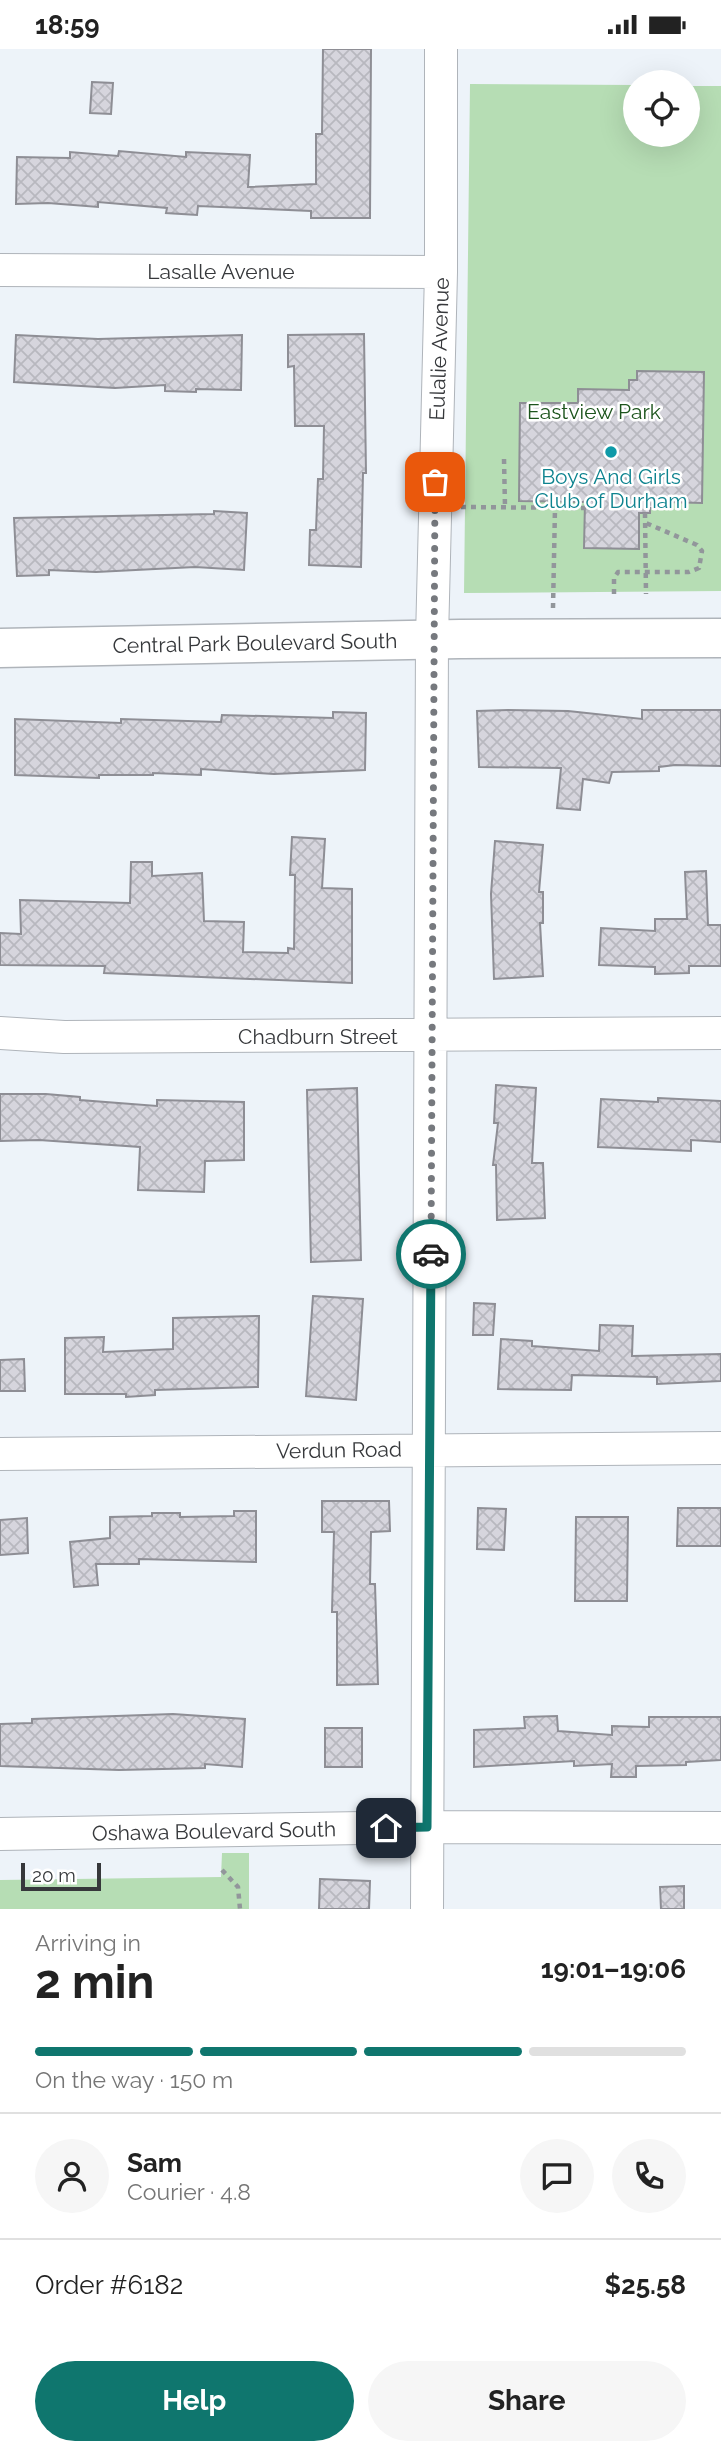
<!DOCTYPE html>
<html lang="en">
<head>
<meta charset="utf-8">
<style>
	:root { --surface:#fff; --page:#f6f6f6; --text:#222; --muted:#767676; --line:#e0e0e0; --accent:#0f766e }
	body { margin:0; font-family:Raleway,sans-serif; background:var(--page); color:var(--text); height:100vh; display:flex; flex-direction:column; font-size:26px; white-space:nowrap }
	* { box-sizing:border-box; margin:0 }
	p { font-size:23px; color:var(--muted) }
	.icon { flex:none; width:38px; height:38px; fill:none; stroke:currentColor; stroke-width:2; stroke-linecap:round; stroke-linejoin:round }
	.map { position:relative; height:1860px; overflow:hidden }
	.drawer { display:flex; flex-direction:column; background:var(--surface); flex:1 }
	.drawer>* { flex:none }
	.buttons { position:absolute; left:623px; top:21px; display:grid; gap:14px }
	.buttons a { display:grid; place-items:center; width:77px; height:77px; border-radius:50%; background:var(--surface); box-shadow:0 7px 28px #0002; font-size:35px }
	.scale { position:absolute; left:21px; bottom:18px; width:80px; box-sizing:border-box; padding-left:7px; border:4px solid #36383b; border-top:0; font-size:19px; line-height:24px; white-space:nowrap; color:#36383b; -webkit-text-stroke:5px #fff; paint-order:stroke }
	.pin { position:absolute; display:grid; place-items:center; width:60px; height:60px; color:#fff; margin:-30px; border-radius:14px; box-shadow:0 4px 10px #0006 }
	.courier { position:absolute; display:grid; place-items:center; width:70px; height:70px; margin:-35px; border:5px solid #0f766e; border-radius:50%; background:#fff; color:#222; box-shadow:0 2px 9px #0007 }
	.overview em { font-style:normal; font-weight:700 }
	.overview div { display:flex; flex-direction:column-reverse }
	.overview { display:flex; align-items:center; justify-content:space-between; height:119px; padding:0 35px }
	h1 { font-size:46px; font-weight:700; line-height:52px }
	.bar { display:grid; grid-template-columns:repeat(4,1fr); gap:10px 7px; align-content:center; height:84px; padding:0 35px }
	.bar i { height:9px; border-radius:5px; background:var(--line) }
	.bar .on { background:var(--accent) }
	.bar p { grid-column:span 4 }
	.line { display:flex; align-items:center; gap:18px; padding:0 35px; border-top:2px solid var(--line) }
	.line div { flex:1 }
	.round { display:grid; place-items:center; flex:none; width:74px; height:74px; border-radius:37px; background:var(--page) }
	.action { display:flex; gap:14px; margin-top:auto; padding:14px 35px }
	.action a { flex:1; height:80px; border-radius:42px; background:var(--accent); color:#fff; font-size:28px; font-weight:700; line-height:80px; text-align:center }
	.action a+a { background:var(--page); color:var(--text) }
	.status { display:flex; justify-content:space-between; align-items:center; height:49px; padding:0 35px; background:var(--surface); direction:ltr }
	.status svg { height:19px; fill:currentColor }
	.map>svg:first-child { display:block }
</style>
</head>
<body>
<div class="status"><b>18:59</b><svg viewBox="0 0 49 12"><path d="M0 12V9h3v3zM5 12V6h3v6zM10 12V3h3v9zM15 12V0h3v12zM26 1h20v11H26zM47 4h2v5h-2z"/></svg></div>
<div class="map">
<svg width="721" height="1860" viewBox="0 0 721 1860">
	<defs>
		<pattern id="building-cross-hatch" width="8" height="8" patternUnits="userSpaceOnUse" patternTransform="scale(1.75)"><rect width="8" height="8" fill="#d6d5dd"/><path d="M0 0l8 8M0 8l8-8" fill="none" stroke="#b8b8bf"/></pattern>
	</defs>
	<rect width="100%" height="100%" fill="#edf3f9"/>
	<!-- park -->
	<path fill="#b6ddb4" d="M470 35 635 36V86H688V37H721V542L464 544Z
		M222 1804H249V1860H0V1831L221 1828Z"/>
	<!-- building -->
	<path fill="url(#building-cross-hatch)" stroke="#8e8e95" stroke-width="2" d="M323 0H371L370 169H311V162L198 157 197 166 166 164 167 159 98 153V158L48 154 16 155 17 108 70 109V103L118 107 119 102 186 108V103L250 106 248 138 316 135V85H322Z
		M92 33 113 34 111 65 90 64Z
		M364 285 366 424H363L361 518 309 516 310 481H316L318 430H323L324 377H295L294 317 288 318V286Z
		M16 286 98 290 242 286 241 341 196 340V343L165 342V336L115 339 14 333Z
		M637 322 704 323 702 454 664 453V459H650V464H639V500L584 499 585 453 519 452 520 354H578V340L629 341V331H637Z
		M214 462 247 464 244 521 195 518 96 523 49 521V526L17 527 14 469 214 465Z
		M508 661 568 662 642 670V661H721V717L675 716 659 718V722L612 723 609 734 583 730 580 761 557 759 561 719 479 718 477 662Z
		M333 663 366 664 365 721 274 725 201 720V726L153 724V726H99V729L15 726V670L121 674V670L221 673 222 666 333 669Z
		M292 788 325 790 322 839 352 840V934L104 924 105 917 0 916V884L21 885 20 851 130 854 131 813H152V827L202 824 204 872 244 873 243 903 288 904V899L294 900 295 826H290Z
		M495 792 543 796 539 843H543V874H540L543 927 494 930 491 845Z
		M706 822 708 876H721V917H689V924L655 925V918L599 916 601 879 655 882V870H687L685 823Z
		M496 1036 536 1039 532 1114H543L545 1169 497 1171 496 1116H493L498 1074H494Z
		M357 1039 361 1211 311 1213 307 1041Z
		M0 1045H46L80 1048V1051L157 1057V1051L244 1053V1111L205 1112 204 1143 138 1141 140 1098 39 1091 0 1092Z
		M658 1049 721 1052V1093L691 1091V1102L598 1098 601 1050 658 1053Z
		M313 1247 363 1250 356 1351 306 1347Z
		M474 1254 495 1255 493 1286H473Z
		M259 1267 258 1338 155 1341V1346L126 1348V1345H65V1289L104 1288 103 1303 173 1300V1269Z
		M600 1276 633 1277 632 1307 721 1305V1332L657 1335V1328L572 1326 571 1341 498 1340 501 1290 532 1292V1297L599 1302Z
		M24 1310 25 1342H0V1311Z
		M322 1452H389L390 1482 371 1483 370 1535H375L378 1635 337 1636V1563H332L334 1483H322Z
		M478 1459 506 1460 504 1501 477 1500Z
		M678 1459H721V1497H677Z
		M234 1462H256V1513L139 1510V1515H96L98 1536 74 1538 70 1493 110 1489V1468L152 1467V1464H180V1468L234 1467Z
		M576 1468H628L627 1552H575Z
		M27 1469 28 1504 0 1506V1471Z
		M173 1665 245 1670 242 1718 205 1715V1719L119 1721 0 1717V1675L32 1674V1670Z
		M557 1667 558 1682 612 1686V1677L649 1678V1668H721V1711L686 1713V1716L636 1717V1728H611L612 1715 574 1717V1712L474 1718V1681L525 1679 524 1668Z
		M325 1679H362V1718H325Z
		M320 1830 370 1832 369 1860H319Z
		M684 1837V1860H661L660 1838Z"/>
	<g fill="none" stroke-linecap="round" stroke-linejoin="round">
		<!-- street casing -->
		<g stroke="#afb4ba" stroke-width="34">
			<path id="street" d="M0 221 441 223
				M0 984 64 988 721 984
				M0 1405 721 1399
				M0 1785 427 1778 721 1779
				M427 1860 432 590 441 223V0"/>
		</g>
		<!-- secondary casing -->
		<g stroke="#afb4ba" stroke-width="41">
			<path id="secondary" d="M0 599 460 590 721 589"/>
		</g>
		<!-- path -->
		<path stroke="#92969b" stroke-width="4.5" stroke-dasharray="5 5" stroke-linecap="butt" d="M504 410 505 458
			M461 458 585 459
			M645 464 646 545
			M614 545V529L618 523H689L699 519 702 502 697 496 646 474
			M553 559 555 459
			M222 1821 238 1838 240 1860"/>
		<!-- street -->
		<use href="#street" stroke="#fff" stroke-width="32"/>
		<!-- secondary -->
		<use href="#secondary" stroke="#fff" stroke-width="38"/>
	</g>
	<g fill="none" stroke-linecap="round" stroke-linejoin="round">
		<!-- done -->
		<path stroke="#76797e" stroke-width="7" stroke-dasharray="0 12.6" d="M431 1205 435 433"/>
		<!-- route -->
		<path stroke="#0f766e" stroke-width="9" d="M386 1779 427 1778 431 1205"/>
	</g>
	<!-- markers -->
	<circle fill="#0f9aa8" stroke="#fff" stroke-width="2.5" cx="611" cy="403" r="7"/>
	<g text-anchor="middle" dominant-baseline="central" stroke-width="5" stroke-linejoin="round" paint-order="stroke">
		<!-- street labels -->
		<g font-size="21" fill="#36383b" stroke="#fff">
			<text x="221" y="222">Lasalle Avenue</text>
			<text transform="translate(439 300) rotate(-88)">Eulalie Avenue</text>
			<text transform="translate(255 594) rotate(-1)">Central Park Boulevard South</text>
			<text x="318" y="987">Chadburn Street</text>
			<text transform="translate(339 1401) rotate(-1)">Verdun Road</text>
			<text transform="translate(214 1782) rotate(-1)">Oshawa Boulevard South</text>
		</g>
		<!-- park labels -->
		<g font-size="21" fill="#1c541c" stroke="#fff">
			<text x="594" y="362">Eastview Park</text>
		</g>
		<!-- culture labels -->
		<g font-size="21" fill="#0d838f" stroke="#fff">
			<text x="611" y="427">Boys And Girls<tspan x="611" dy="24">Club of Durham</tspan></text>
		</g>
	</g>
</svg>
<div class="buttons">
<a><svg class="icon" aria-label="locate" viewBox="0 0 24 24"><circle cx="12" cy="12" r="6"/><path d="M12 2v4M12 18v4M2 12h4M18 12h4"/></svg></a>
</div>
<div class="scale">20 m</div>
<div class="pin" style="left:435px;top:433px;background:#ea580c"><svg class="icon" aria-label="bag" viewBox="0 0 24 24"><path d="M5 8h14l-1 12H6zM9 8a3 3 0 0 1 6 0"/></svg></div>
<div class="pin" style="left:386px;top:1779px;background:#1f2937"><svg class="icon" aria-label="home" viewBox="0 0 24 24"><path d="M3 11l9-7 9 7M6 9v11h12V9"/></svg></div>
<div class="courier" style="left:431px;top:1205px"><svg class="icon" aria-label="car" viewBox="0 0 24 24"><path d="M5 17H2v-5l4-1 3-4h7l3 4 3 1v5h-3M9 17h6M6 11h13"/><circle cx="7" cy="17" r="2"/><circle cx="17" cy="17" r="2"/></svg></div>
</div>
<section class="drawer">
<div class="overview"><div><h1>2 min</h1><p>Arriving in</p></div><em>19:01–19:06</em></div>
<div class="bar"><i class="on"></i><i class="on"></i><i class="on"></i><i></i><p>On the way · 150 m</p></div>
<div class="line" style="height:126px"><a class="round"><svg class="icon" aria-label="person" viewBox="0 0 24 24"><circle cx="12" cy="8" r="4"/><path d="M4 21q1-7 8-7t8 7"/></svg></a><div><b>Sam</b><p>Courier · 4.8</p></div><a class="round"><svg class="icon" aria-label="chat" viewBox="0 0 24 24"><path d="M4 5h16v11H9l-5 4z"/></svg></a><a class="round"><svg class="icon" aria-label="phone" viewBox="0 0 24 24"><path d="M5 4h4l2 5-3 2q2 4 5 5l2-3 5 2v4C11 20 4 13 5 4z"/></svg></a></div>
<div class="line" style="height:91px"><div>Order #6182</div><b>$25.58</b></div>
<div class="action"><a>Help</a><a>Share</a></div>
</section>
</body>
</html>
